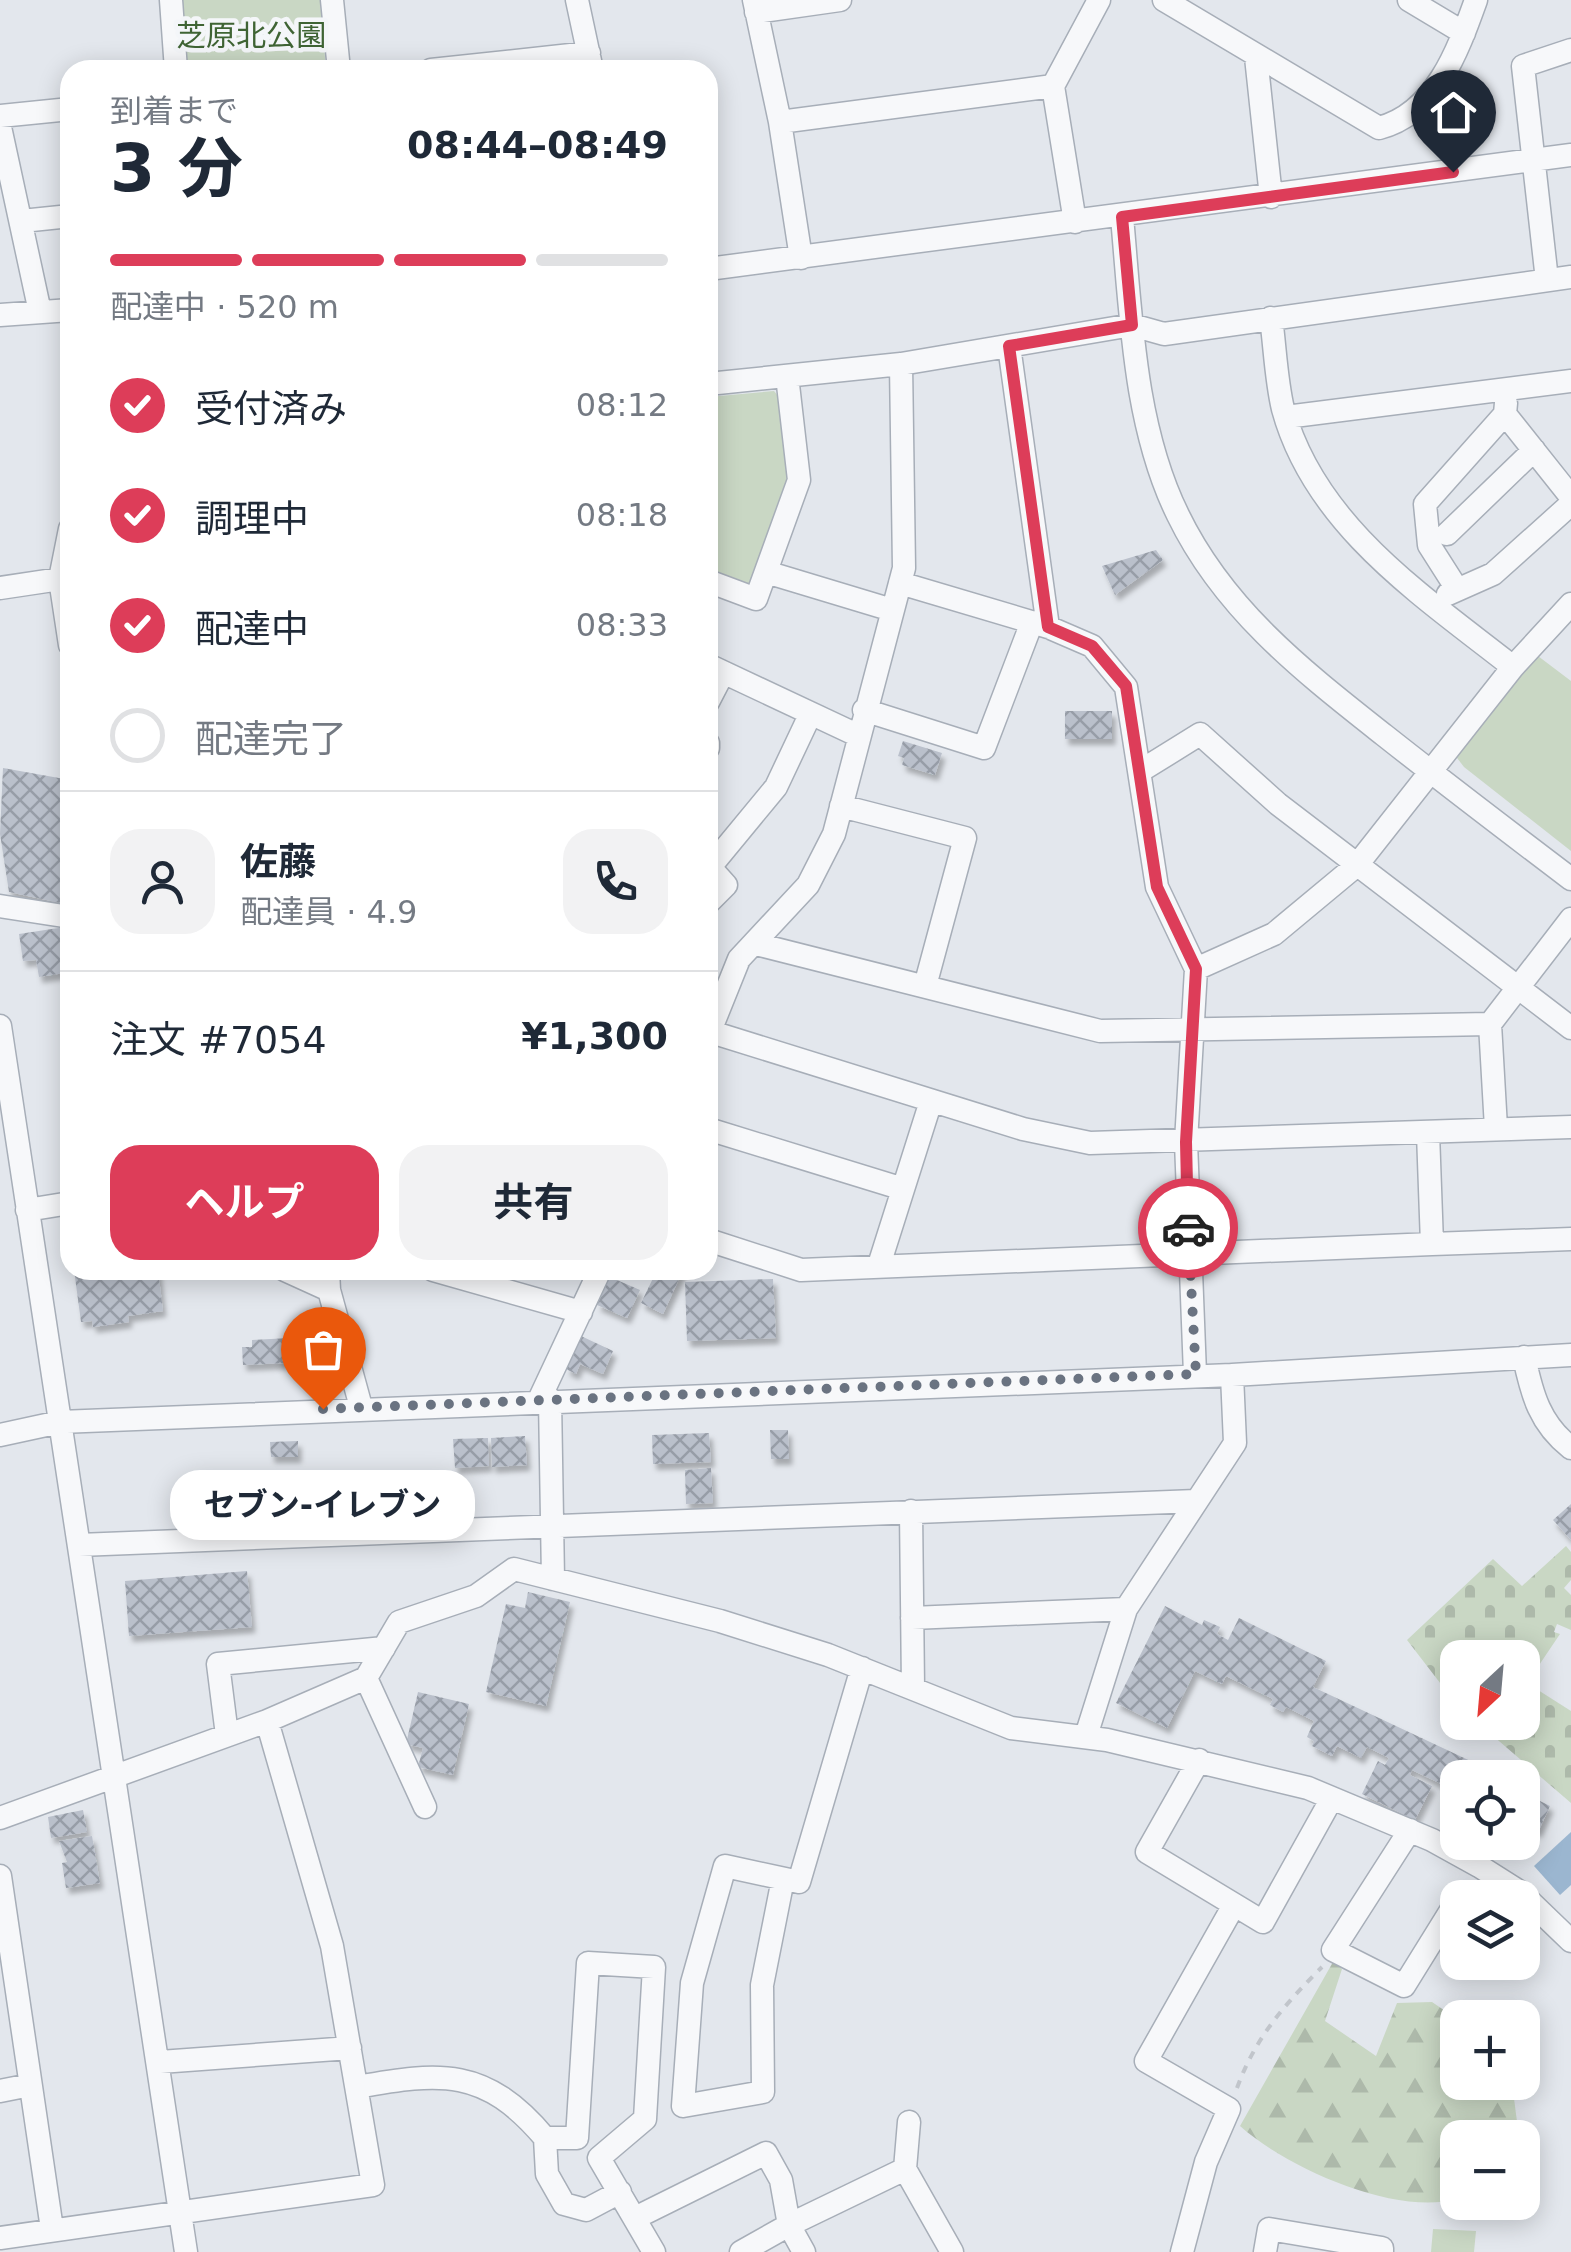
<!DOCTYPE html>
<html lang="ja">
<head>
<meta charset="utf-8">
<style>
	:root { --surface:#fff; --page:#f2f2f3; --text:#1f2937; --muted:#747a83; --line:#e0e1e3; --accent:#dd3d59 }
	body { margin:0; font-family:"DejaVu Sans","Noto Sans JP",sans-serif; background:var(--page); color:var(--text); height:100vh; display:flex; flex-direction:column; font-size:38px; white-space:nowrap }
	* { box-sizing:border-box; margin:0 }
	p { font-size:32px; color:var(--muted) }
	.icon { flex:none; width:55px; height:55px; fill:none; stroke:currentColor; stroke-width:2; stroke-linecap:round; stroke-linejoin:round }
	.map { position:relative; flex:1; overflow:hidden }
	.sheet { position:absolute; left:60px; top:60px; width:658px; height:1220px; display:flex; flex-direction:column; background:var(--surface); border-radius:30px; box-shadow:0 5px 25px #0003 }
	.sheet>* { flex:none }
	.needle { width:65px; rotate:206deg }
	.tools { position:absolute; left:1440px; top:1640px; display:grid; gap:20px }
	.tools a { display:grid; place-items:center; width:100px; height:100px; border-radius:20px; background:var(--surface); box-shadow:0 5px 25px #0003; font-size:50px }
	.pin { position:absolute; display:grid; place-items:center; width:85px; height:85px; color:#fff; margin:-102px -42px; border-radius:50% 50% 50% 0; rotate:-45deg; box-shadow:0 0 10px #0007 }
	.pin .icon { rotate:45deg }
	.courier { position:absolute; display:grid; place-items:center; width:100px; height:100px; margin:-50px; border:8px solid #dd3d59; border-radius:50%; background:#fff; color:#222; box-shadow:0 2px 12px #0007 }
	.bubble { position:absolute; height:70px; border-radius:30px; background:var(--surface); box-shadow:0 5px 25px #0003; font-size:32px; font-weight:700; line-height:70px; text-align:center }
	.overview em { font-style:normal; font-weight:700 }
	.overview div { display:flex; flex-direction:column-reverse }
	.overview { display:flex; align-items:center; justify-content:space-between; height:170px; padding:0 50px }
	h1 { font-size:65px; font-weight:700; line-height:75px }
	.bar { display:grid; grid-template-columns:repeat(4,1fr); gap:15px 10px; align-content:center; height:120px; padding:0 50px }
	.bar i { height:12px; border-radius:8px; background:var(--line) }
	.bar .active { background:var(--accent) }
	.bar p { grid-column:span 4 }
	.line { display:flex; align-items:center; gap:25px; padding:0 50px; border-top:2px solid var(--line) }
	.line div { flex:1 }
	.round { display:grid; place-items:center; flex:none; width:105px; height:105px; border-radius:30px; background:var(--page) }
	ol { padding:0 50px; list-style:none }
	li { display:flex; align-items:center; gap:30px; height:110px }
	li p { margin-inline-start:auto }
	li .icon { padding:10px; border-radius:50%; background:var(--accent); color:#fff; stroke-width:4 }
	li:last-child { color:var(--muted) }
	li i { width:55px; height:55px; border:5px solid var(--line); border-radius:50% }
	.action { display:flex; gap:20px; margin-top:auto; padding:20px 50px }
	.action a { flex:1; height:115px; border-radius:30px; background:var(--accent); color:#fff; font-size:40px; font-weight:700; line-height:115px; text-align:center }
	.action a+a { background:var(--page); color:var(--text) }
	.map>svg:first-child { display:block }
</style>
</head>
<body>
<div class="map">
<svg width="1571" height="2252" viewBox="0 0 1571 2252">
	<defs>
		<pattern id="forest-firs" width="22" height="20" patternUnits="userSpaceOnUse" patternTransform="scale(2.5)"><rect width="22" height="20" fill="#c9d7c4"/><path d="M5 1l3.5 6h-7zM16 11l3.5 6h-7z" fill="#adb9aa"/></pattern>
		<pattern id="cemetery-stones" width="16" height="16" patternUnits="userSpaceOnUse" patternTransform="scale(2.5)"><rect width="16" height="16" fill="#c9d7c4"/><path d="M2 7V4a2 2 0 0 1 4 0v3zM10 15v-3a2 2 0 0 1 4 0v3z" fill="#adb9aa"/></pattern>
		<pattern id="building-cross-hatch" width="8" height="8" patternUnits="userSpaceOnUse" patternTransform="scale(2.5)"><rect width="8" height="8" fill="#bac0cb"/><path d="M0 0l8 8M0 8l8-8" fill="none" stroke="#979da7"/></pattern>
		<filter id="shadow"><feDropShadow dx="3.5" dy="6" stdDeviation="2.5" flood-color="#0004"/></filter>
	</defs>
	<rect width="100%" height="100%" fill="#e3e7ed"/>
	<!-- green -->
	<path fill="#c9d7c4" d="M177 0H320L326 69 181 70Z
		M774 391 779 397 792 485 755 583 746 590 708 575V397Z
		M1534 653 1571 681V851L1464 767 1454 754Z
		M1433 2229 1476 2231 1474 2252H1431Z"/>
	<!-- forest -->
	<path fill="url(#forest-firs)" d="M1333 1962 1342 1969 1325 2021 1376 2056 1397 2003 1432 2002 1457 2019 1458 2082 1512 2083 1519 2137 1458 2138 1457 2199C1395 2216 1287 2168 1240 2126Z"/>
	<!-- cemetery -->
	<path fill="url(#cemetery-stones)" d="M1566 1546 1571 1552V1580L1564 1588 1571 1595V1630L1557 1624 1554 1632 1560 1634 1527 1683 1571 1711V1803L1478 1723 1522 1722V1658H1458L1457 1705 1407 1640 1493 1559 1522 1586Z"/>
	<!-- water -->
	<path fill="#9bb6d0" d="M1571 1832V1885L1560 1895 1534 1866Z"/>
	<!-- building -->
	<path fill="url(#building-cross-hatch)" filter="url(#shadow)" d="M1156 550 1163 560 1115 595 1102 566Z
		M1065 711H1112V739H1065Z
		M903 741 942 753 935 775 902 765 904 758 898 756Z
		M3 768 70 780V905L9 892 0 834Z
		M65 927 70 932V972L39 977 36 960 23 961 19 934Z
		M70 1220V1252H66L62 1221Z
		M74 1270H158L163 1311 128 1316 129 1322 93 1327 92 1321 81 1322Z
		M657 1270H683L663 1314 641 1303Z
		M610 1277 640 1290 627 1318 597 1305Z
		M773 1279 776 1338 687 1341 685 1282Z
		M327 1336 328 1361 243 1365 242 1347H252V1340Z
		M581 1336 613 1351 603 1374 580 1364 576 1374 566 1369Z
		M770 1430H788L789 1459H771Z
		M709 1433 711 1462 653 1464 652 1435Z
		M525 1436 527 1465 492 1467 491 1438Z
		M488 1438 489 1466 455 1468 453 1439Z
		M298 1441V1457H271L270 1442Z
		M711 1468 713 1503 686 1504 685 1470Z
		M1571 1504V1540L1553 1520Z
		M247 1571 252 1627 129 1636 125 1581Z
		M528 1592 570 1602 546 1706 486 1692 506 1604 525 1608Z
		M1165 1606 1202 1625 1204 1620 1220 1627 1217 1634 1228 1640 1239 1618 1326 1661 1313 1687 1496 1773 1494 1778H1458V1792L1412 1770 1410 1775 1432 1786 1415 1820 1362 1794 1378 1761 1385 1765 1389 1758 1367 1747 1361 1758 1337 1746 1332 1756 1312 1746 1314 1741 1307 1737 1314 1721 1286 1707 1283 1712 1270 1705 1273 1699 1226 1676 1222 1684 1195 1671 1167 1728 1116 1703Z
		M418 1692 469 1704 453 1775 418 1767 423 1748 406 1744Z
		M1522 1792 1550 1806 1538 1832 1522 1824Z
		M83 1810 87 1832 51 1838 48 1817Z
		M92 1836 100 1883 66 1888 62 1863 67 1862 59 1841Z"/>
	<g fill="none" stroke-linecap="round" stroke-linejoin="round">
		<!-- minor casing -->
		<g stroke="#a7aeb8" stroke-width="25">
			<path id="minor" d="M171 0 176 70
				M332 0 339 70
				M577 0 592 70
				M754 0 780 122 801 258
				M1164 0 1379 128C1436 113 1458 50 1476 0
				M1409 0 1464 33
				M756 12 840 0
				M1256 57 1271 197
				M431 70 589 53
				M1053 86 1075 222
				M0 116 70 109
				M780 122 1053 86 1099 0
				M0 127 40 312
				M1122 217C1131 315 1134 426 1178 515 1224 610 1303 671 1384 735 1446 784 1509 832 1571 879
				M22 221 70 216
				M708 269 1571 155
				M1547 280 1523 66 1571 50
				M0 315 70 310
				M1271 318C1275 347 1276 380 1283 409 1315 526 1423 596 1513 667L1571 604
				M1009 346 1048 627
				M708 384 901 364 1132 325 1164 334 1571 277
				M1506 403 1505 414 1571 497
				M1286 417 1571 381
				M70 529 60 579 70 645
				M1447 534 1534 450
				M766 572 892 610
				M708 581 756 599 799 480 787 376
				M900 583 1048 627 1092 646 1126 687 1157 887 1196 969 1186 1142 1195 1374
				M0 588 60 579 70 582
				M1457 589 1429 545 1425 504 1505 414
				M1448 594 1493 574 1571 504
				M708 665 857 735
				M708 702 723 673
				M864 710 984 748 1032 622
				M708 743V748
				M1142 770 1200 734 1278 804 1571 1028
				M841 806 965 838 925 986
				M708 865 726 885 708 903
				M710 867 776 787 810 715
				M0 906 70 917
				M756 944 1100 1031 1490 1024
				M1196 969 1274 934 1357 865 1513 667
				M0 1026 186 2252
				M708 1031 1023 1129 1090 1143 1571 1127
				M708 1036 739 959 808 885 834 834 904 568 901 364
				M1496 1128 1490 1024 1571 919
				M708 1129 900 1188
				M27 1210 70 1203
				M708 1240 801 1270 1432 1244 1428 1133
				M1432 1244 1571 1239
				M879 1265 931 1101
				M285 1270 329 1290
				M328 1270 329 1290 361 1407
				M433 1270 581 1312
				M1524 1357C1532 1395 1540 1424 1571 1448
				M550 1399 553 1579
				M539 1400 600 1270
				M0 1435 60 1422 1232 1375 1571 1355
				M911 1511 913 1687
				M79 1545 1196 1501
				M912 1618 1126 1609
				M366 1678 425 1807
				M227 1735 218 1664 384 1648
				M1086 1736 1126 1609 1235 1443 1232 1375
				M1199 1760 1147 1852 1263 1922 1332 1798
				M0 1818 267 1721 366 1678 399 1622 476 1596 514 1569 720 1621 828 1655 1011 1728 1107 1740 1308 1788 1432 1840 1479 1866 1520 1892 1571 1941
				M1410 1830 1333 1950 1404 1986 1458 1899
				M0 1876 52 2229
				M783 1879 762 1985 763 2092 683 2106 692 1983 725 1866 799 1882 862 1668
				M160 2062 350 2048
				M357 2087C441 2072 485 2067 545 2138L547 2174 564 2204 586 2210 620 2192
				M0 2091 30 2085
				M909 2122 905 2169 952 2252
				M545 2138H577L588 1963 654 1967 645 2119 599 2158 654 2252
				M637 2217 766 2153 781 2180 789 2225 905 2169
				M0 2238 373 2185 332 1946 267 1721
				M741 2252 789 2225 804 2252
				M1182 2252 1206 2162 1229 2109 1146 2061 1234 1905
				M1265 2252 1269 2229 1382 2248V2252"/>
		</g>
		<!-- path -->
		<path stroke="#c1c5cb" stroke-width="4" stroke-dasharray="8 8" stroke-linecap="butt" d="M1237 2088C1255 2038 1285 2004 1322 1967"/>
		<!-- minor -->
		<use href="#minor" stroke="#f7f8fa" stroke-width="22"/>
	</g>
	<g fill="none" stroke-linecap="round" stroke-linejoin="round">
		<!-- done -->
		<path stroke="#6a7381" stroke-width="10" stroke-dasharray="0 18" d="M323 1409 1196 1374 1188 1228"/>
		<!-- route -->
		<path stroke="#dd3d59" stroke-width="12" d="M1188 1228 1186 1142 1196 969 1157 887 1126 686 1092 646 1048 627 1009 346 1132 325 1122 217 1453 172"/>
	</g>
	<g text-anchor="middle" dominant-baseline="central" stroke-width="9" stroke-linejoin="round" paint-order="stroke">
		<!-- park labels -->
		<g font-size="30" fill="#3f6434" stroke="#f4f6f9">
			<text x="251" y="35">芝原北公園</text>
		</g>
	</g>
</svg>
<div class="tools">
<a><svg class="needle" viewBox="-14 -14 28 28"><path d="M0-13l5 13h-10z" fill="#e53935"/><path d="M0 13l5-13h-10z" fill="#747a83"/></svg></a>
<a><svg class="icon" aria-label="locate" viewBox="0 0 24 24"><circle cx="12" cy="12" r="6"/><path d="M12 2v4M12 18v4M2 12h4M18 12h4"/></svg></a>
<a><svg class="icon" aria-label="layers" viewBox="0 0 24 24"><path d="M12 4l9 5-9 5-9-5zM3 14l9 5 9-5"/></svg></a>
<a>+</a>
<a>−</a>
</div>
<div class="pin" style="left:323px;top:1409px;background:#ea580c"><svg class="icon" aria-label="bag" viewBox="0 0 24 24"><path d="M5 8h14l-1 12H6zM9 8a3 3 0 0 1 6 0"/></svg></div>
<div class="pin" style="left:1453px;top:172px;background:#1f2937"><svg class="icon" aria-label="home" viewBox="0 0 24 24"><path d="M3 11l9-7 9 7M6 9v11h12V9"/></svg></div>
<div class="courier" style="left:1188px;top:1228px"><svg class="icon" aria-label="car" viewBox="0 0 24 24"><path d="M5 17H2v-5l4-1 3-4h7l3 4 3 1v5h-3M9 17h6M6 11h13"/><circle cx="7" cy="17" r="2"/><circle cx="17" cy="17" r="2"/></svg></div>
<div class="bubble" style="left:170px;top:1470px;width:305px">セブン-イレブン</div>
<section class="sheet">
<div class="overview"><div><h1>3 分</h1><p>到着まで</p></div><em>08:44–08:49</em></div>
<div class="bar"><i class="active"></i><i class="active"></i><i class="active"></i><i></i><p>配達中 · 520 m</p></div>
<ol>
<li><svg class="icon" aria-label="check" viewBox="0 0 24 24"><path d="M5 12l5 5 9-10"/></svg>受付済み<p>08:12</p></li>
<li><svg class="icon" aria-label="check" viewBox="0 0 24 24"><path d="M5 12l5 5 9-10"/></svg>調理中<p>08:18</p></li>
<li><svg class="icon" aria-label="check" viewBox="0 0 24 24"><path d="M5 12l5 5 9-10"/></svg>配達中<p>08:33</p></li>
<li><i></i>配達完了</li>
</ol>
<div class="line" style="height:180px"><a class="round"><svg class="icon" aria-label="person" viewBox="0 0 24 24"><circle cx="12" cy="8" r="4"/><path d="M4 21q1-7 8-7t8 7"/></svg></a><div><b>佐藤</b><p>配達員 · 4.9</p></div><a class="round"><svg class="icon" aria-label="phone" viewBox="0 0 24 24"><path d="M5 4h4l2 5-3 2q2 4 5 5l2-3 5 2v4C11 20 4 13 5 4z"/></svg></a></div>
<div class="line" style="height:130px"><div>注文 #7054</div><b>¥1,300</b></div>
<div class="action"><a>ヘルプ</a><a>共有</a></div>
</section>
</div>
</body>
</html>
